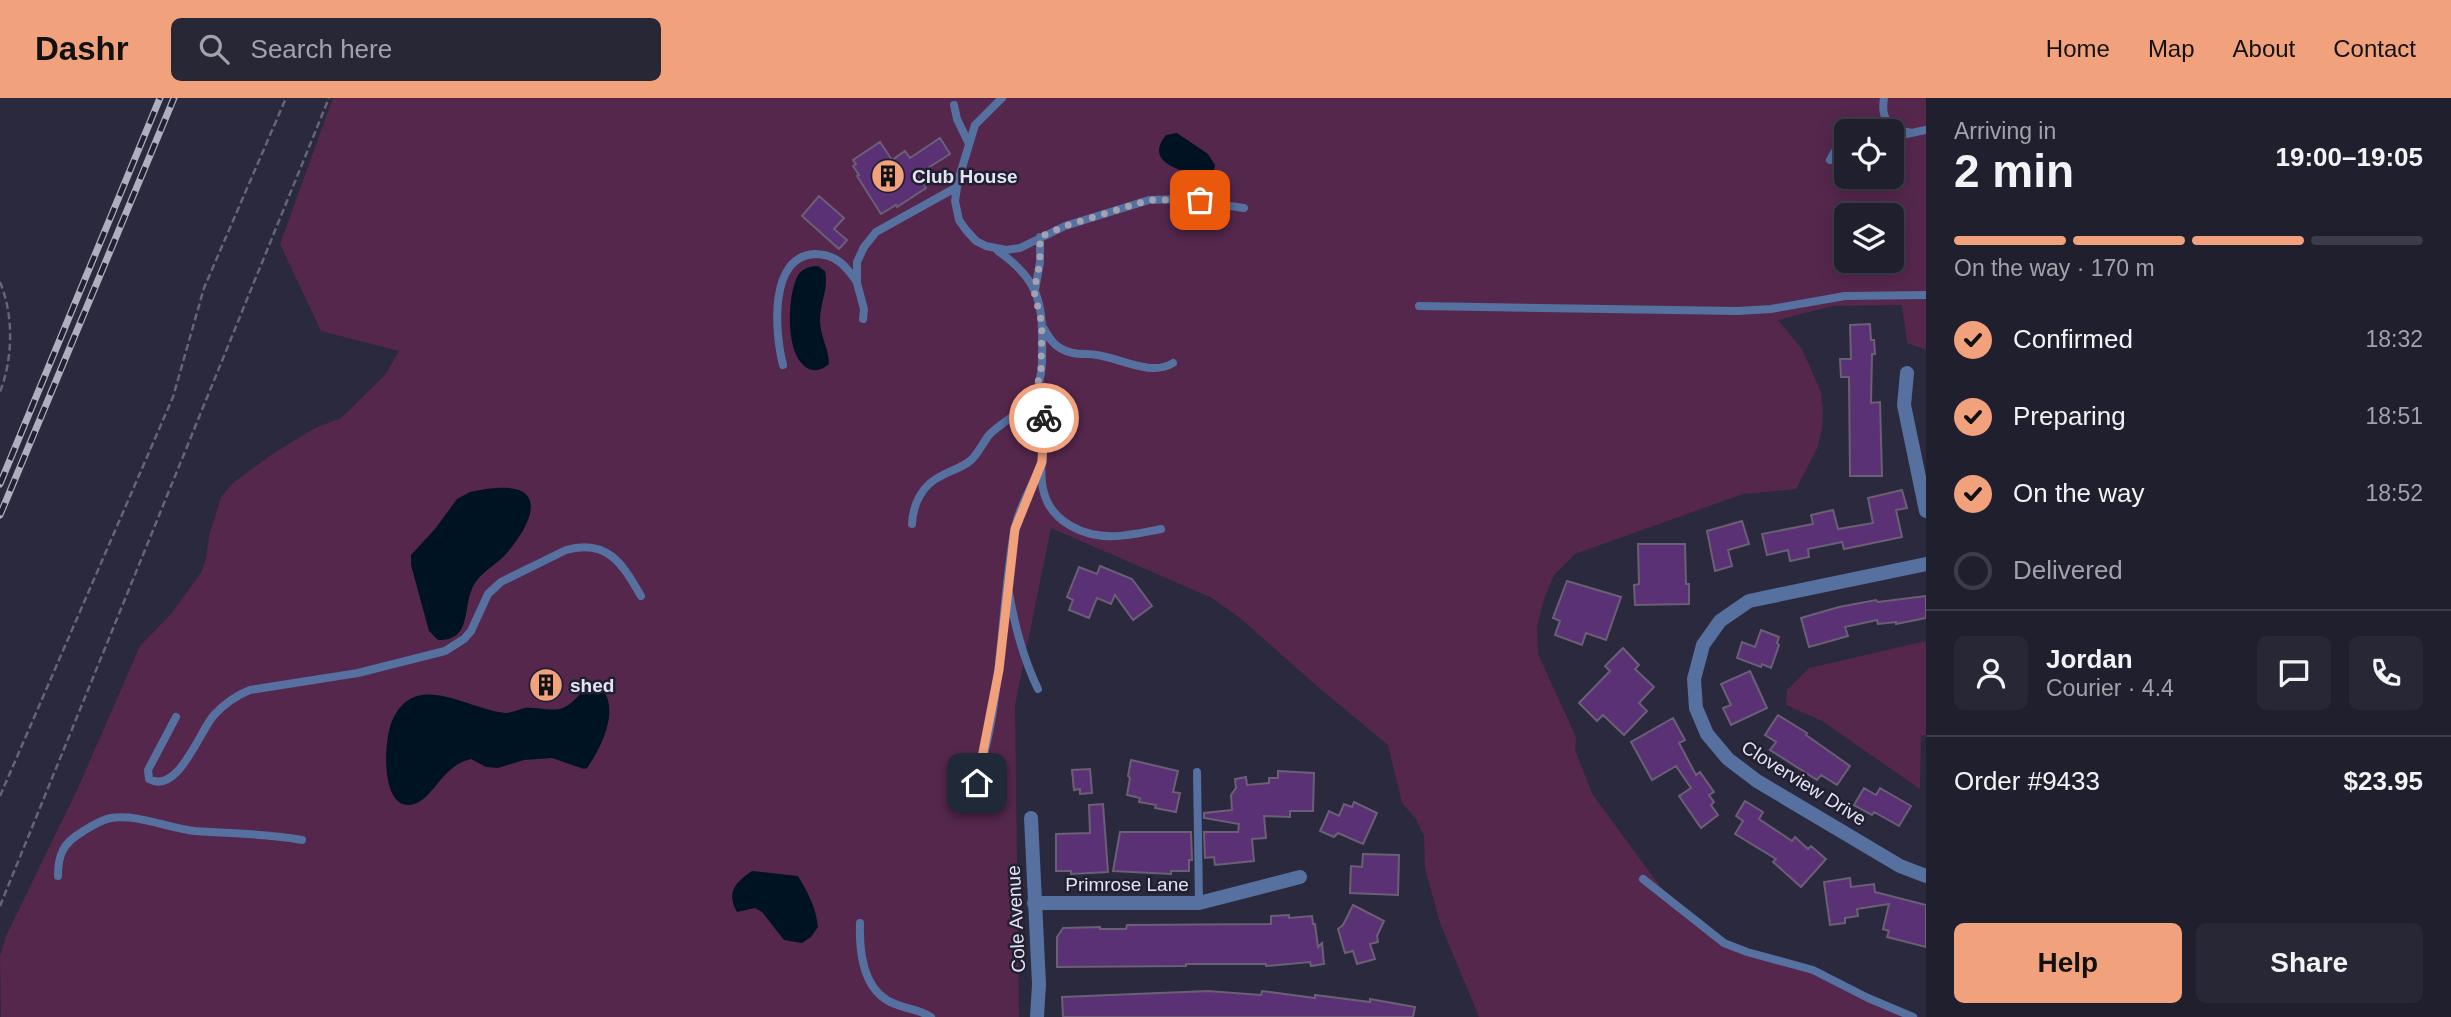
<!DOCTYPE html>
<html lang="en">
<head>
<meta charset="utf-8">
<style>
	:root { --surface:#201f2e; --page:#282736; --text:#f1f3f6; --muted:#a2a2aa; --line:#3d3d4a; --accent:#f1a17c }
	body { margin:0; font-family:Arial,sans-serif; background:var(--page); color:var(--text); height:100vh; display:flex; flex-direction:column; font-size:26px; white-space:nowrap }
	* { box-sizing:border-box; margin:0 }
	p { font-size:23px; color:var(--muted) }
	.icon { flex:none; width:38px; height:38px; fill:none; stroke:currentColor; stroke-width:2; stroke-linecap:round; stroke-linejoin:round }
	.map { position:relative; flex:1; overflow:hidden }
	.details { display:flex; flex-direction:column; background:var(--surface); width:525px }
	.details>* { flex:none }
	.tools { position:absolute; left:1834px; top:21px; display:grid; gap:14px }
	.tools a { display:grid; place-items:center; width:70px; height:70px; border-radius:10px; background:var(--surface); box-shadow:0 4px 18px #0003,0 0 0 2px var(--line); font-size:35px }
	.pin { position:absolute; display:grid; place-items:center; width:60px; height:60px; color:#fff; margin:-30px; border-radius:14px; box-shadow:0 4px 10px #0006 }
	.courier { position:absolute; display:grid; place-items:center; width:70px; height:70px; margin:-35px; border:5px solid #f1a17c; border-radius:50%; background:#fff; color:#222; box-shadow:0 2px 9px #0007 }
	.summary em { font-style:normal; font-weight:700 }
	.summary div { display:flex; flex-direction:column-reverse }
	.summary { display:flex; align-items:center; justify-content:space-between; height:119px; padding:0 28px }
	h1 { font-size:46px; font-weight:700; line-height:52px }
	.bar { display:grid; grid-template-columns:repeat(4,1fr); gap:10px 7px; align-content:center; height:84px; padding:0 28px }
	.bar i { height:9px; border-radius:5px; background:var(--line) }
	.bar .active { background:var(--accent) }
	.bar p { grid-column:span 4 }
	.line { display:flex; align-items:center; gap:18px; padding:0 28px; border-top:2px solid var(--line) }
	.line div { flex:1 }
	.round { display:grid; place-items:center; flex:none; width:74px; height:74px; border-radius:10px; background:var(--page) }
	ol { padding:0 28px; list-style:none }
	li { display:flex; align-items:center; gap:21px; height:77px }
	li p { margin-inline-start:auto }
	li .icon { padding:7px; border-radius:50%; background:var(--accent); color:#111; stroke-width:4 }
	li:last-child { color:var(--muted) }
	li i { width:38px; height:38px; border:4px solid var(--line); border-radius:50% }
	.action { display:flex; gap:14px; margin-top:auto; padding:14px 28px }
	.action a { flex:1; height:80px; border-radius:10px; background:var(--accent); color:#111; font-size:28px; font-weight:700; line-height:80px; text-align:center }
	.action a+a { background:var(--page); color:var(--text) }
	header { display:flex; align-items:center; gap:42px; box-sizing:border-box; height:98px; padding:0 35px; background:var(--accent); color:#111 }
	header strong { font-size:33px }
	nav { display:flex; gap:38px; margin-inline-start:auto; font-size:24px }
	.search { width:490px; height:63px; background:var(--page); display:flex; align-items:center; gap:18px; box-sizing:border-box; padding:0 24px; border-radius:10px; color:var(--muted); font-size:26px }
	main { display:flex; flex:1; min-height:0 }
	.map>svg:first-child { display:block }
</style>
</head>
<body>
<header>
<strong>Dashr</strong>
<div class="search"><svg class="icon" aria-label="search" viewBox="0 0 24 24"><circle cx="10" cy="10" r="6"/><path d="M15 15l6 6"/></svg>Search here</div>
<nav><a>Home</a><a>Map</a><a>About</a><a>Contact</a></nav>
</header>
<main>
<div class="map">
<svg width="1926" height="919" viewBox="0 0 1926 919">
	<rect width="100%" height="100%" fill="#2a293e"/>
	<!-- green -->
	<path fill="#55274d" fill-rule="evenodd" d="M333 0H1926V252L1907 245 1902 207 1832 208 1778 222 1802 251 1821 294 1823 313 1822 331 1817 351 1796 391 1743 396 1575 456 1554 477 1544 501 1537 528 1538 556 1576 639 1575 652 1593 697 1665 795 1734 850 1798 866 1873 903 1920 919H1479L1440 825 1425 770 1424 738 1416 721 1402 705 1388 647 1318 589 1240 520 1212 500 1051 430 1015 607 1019 919H1L0 858 6 838 78 690 140 548 172 515 202 473 206 461 209 438 221 399 234 384 274 355 315 330 341 320 386 276 399 253 321 233 280 146ZM1846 33H1892V79H1846ZM1846 117H1892V163H1846Z
		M1926 543V637L1921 638 1920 691 1822 623 1786 607 1787 592 1809 570Z"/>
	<!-- water -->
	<path fill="#001323" d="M1177 35 1208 56 1215 67 1213 76 1204 81C1182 71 1143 66 1166 37Z
		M818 168 825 173C829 190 820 205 820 222 820 238 829 251 829 266 823 271 817 274 809 271 784 260 787 197 798 177 802 171 810 168 818 168Z
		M486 391C496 390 514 388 523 394 545 408 515 447 503 459 494 468 482 474 475 485 461 507 474 543 438 542L429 533 411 467V457L435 431 457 401 470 394Z
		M594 584C625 603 602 649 587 670L584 671 552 660 524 662 498 670 486 669 471 661C440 668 432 706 409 707 380 708 384 641 392 623 415 571 466 611 505 615 512 615 519 611 525 610 537 609 551 614 563 610 573 606 582 593 590 585Z
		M752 773 798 778C808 795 816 809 818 829L811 839 802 845 784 842 762 814 755 810 737 814C726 794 735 785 752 773Z"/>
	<!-- building -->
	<path fill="#5b3176" stroke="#6b5f75" stroke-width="2" d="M940 40 950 56 917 77 926 90 897 109 896 107 881 116 857 78 859 77 853 68 856 66 853 62 880 44 892 62 905 53 910 60Z
		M819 98 844 120 834 131 847 142 839 151 802 118Z
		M1870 226 1871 242H1874L1875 256H1872L1871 305 1880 304 1882 378H1850L1849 279H1841L1840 261H1851L1850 227Z
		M1902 392 1907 410 1896 412 1902 439 1844 451 1842 444 1808 451 1809 459 1790 463 1788 452 1767 457 1762 436 1813 426 1811 417 1833 412 1838 431 1873 425 1868 400Z
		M1742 423 1749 446 1728 452 1732 468 1715 473 1707 433Z
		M1638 446H1685L1686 486H1689V506L1635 507 1634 487 1639 486Z
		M1100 468 1132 481 1152 508 1133 522 1115 497 1111 506 1097 500 1089 520 1069 512 1073 502 1067 499 1079 469 1097 476Z
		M1567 483 1621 499 1606 542 1586 535 1582 547 1555 537 1560 523 1553 520Z
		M1926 498V520L1896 526V524L1878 526 1877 522 1845 529 1848 538 1809 549 1801 520 1839 509 1876 502 1878 504Z
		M1761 532 1779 539 1777 545 1779 547 1771 570 1762 566 1761 569 1737 560 1742 544 1755 549Z
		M1623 550 1639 567 1635 571 1654 589 1639 605 1647 613 1624 637 1603 617 1597 623 1579 605 1610 573 1605 568Z
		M1750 573 1767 610 1731 627 1723 610 1731 607 1721 586Z
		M1778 617 1807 635 1806 637 1850 668 1837 687 1821 677 1817 682 1770 652 1776 644 1765 637Z
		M1673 620 1685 642 1679 645 1696 677 1700 674 1714 694 1709 697 1714 704 1711 707 1718 717 1701 730 1679 698 1691 690 1676 668 1652 682 1631 644Z
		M1131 662 1178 673 1173 694 1180 695 1176 714 1155 710 1156 707 1139 704 1140 700 1127 697 1130 680 1128 678Z
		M1090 671 1092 695 1080 696V691L1074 692 1072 672Z
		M1278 673 1314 675 1313 713H1290V719L1264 718 1266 740 1252 741 1254 763 1215 767 1214 759 1205 760 1204 734H1238L1239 726 1204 720V715L1232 712 1231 697 1236 690 1235 681 1246 679 1247 687 1269 685V680H1278Z
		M1864 690 1876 697 1880 690 1911 708 1899 728 1874 714 1872 717 1854 707Z
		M1745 703 1763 714 1759 721 1792 743 1795 739 1808 751 1811 748 1826 761 1801 789 1773 764 1776 761 1735 736 1743 723 1736 718Z
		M1354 704 1377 715 1363 746 1338 735 1334 739 1320 733 1329 713 1339 718 1344 706 1352 709Z
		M1103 706 1108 774 1071 776V773H1056V736L1090 735 1089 707Z
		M1120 734H1191L1192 762H1189V773H1171V776L1113 773Z
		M1363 756 1399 757 1398 797 1350 795 1351 768 1362 769Z
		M1850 780 1851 789 1874 786 1875 794 1926 807V849L1887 839 1889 833 1883 831 1889 806 1857 811 1858 818 1845 820V825L1830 827 1824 784Z
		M1353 807 1384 823 1377 838 1378 844 1370 846 1375 861 1357 866 1353 853 1345 855 1338 831 1343 827Z
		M1289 817V820L1312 818 1313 826H1315L1318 849 1322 845 1324 866 1311 868 1310 864 1266 868V866H1186V868L1057 869V839L1063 830 1100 829V831H1126L1127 827 1271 826V818Z
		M1208 893 1261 897 1262 893 1315 900V897L1370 904V901L1415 909 1413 919H1063L1062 899Z"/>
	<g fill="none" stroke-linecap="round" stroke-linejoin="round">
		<!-- path -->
		<path stroke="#666578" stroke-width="2.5" stroke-dasharray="7 3.5" stroke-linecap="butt" d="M0 184C14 218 13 260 0 294
			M0 698 173 299 204 190 286 0
			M0 808 329 0"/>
		<!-- service -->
		<path stroke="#56709f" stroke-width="8" d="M1002 0 975 27 958 83 955 103 959 122 966 132 976 143 986 148 1006 152 1020 150 1065 128 1149 102 1181 101 1244 110
			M1884 0C1880 23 1891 32 1912 35
			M954 7 957 21 969 46
			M1892 39 1926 32
			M1830 62 1835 53 1846 47
			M1035 192 1040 164V139
			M1419 208 1738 213 1771 211 1845 198 1926 197
			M863 221 864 211 857 185V164L864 149 876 134 957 89
			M1043 229C1048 237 1051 245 1060 250 1073 258 1084 255 1097 257 1120 260 1151 279 1173 265
			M783 267C775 236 768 158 815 156 836 156 846 168 857 184
			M1039 287C1041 301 1044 316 1044 331 1042 369 1032 406 1071 428 1101 445 1130 437 1161 431
			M912 426C913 406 922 387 941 378 950 373 961 370 970 363 978 356 982 346 989 337 1003 322 1027 313 1036 293 1044 276 1042 252 1042 234 1042 194 1029 175 998 153
			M1009 495C1015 529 1023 560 1038 591
			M176 619 148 672 149 681C178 697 199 634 214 617 225 605 235 598 250 592L358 575 445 553 464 541 471 533 488 496 501 484 566 452C608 440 623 467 641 498
			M1197 674 1199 805
			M966 708C1004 625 998 524 1014 434 1018 411 1033 386 1042 364
			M58 778C58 757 63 745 82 734 90 729 100 722 111 720 138 716 168 730 195 733 231 736 267 735 302 742
			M1643 781 1724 845 1747 854 1813 872 1868 900 1913 919
			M860 825C859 855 863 894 895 906 907 911 921 912 931 919"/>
		<!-- minor -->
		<path stroke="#56709f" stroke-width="14" d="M1907 275 1904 307 1926 413
			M1926 466 1749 503 1720 523 1703 547 1694 581 1696 610 1707 636 1728 661 1757 683 1900 768 1926 778
			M1031 720 1039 886 1037 919
			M1034 805H1199L1300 779"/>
		<!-- rail casing -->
		<g stroke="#afaebe" stroke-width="7">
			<path id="rail" d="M0 386 160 0
				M0 417 174 0"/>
		</g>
		<!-- rail -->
		<use href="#rail" stroke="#212033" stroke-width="4.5" stroke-dasharray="13" stroke-linecap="butt"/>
	</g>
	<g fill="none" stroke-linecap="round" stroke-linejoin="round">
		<!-- done -->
		<path stroke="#a2a2b2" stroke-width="7" stroke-dasharray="0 12.6" d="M1044 320 1038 284 1041 273 1042 226 1034 193 1040 164V139L1065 128 1149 102H1200"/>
		<!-- route -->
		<path stroke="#f1a17c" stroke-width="9" d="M977 685 999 572 1015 431 1042 364 1044 320"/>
	</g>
	<!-- icons -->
	<defs>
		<g id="building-disc" transform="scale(1.75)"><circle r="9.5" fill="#f1a17c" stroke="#212033"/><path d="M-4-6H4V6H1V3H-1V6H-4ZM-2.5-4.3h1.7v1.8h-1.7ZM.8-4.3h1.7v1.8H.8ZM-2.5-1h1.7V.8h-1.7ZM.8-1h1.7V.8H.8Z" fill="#111"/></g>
	</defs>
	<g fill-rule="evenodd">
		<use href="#building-disc" x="888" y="78"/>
		<use href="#building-disc" x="546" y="587"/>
	</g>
	<g text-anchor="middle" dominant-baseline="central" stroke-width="5" stroke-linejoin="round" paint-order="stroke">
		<!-- poi labels -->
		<g font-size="19" font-weight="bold" fill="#e3e3f1" stroke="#212033" text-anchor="start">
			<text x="912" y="78">Club House</text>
			<text x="570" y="587">shed</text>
		</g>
		<!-- street labels -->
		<g font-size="19" fill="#e3e3f1" stroke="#212033">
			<text transform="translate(1804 685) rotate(32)">Cloverview Drive</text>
			<text x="1127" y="786">Primrose Lane</text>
			<text transform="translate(1016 821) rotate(-93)">Cole Avenue</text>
		</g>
	</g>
</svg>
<div class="tools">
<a><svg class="icon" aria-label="locate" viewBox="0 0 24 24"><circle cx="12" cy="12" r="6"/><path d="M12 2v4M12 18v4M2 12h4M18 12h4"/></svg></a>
<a><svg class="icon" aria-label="layers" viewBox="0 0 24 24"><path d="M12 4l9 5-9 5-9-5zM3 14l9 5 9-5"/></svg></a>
</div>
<div class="pin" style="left:1200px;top:102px;background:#ea580c"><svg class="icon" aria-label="bag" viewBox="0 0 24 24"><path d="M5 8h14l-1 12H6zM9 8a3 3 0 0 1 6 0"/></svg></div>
<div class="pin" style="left:977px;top:685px;background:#1f2937"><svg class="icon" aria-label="home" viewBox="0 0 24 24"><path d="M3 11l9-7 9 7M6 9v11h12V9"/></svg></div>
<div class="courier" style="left:1044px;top:320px"><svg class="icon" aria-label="bike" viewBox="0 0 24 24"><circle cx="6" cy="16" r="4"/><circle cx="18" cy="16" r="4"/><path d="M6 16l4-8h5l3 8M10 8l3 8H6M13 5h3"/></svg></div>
</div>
<section class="details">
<div class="summary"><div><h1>2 min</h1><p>Arriving in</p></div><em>19:00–19:05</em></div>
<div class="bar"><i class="active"></i><i class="active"></i><i class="active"></i><i></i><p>On the way · 170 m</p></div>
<ol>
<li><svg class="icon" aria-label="check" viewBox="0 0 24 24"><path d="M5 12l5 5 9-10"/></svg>Confirmed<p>18:32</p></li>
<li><svg class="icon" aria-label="check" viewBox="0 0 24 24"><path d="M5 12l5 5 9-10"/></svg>Preparing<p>18:51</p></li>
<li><svg class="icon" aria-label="check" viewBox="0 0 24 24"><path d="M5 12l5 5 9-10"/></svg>On the way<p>18:52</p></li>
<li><i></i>Delivered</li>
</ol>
<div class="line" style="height:126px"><a class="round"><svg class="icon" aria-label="person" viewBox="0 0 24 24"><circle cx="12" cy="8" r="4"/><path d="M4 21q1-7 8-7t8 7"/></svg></a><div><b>Jordan</b><p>Courier · 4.4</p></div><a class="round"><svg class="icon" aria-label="chat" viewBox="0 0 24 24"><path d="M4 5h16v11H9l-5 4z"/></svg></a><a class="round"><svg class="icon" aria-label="phone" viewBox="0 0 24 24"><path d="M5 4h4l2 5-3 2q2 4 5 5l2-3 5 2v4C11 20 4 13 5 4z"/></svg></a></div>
<div class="line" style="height:91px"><div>Order #9433</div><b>$23.95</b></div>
<div class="action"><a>Help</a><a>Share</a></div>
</section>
</main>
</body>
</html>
